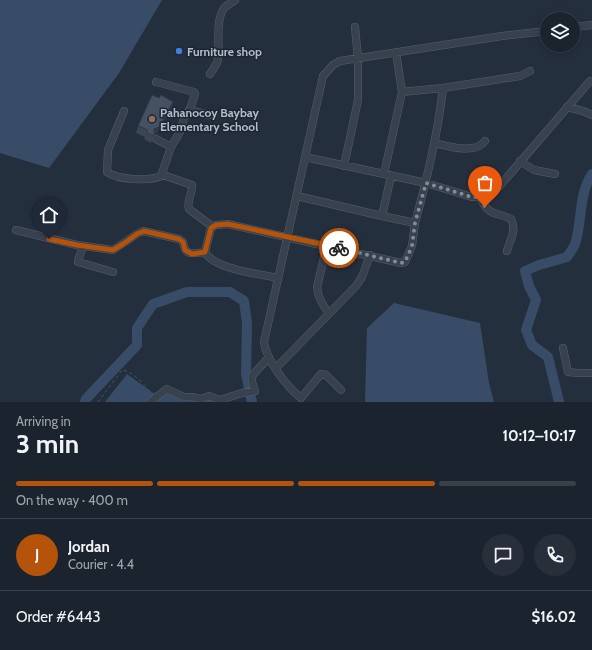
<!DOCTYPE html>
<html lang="en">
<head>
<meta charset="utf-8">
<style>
	:root { --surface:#1b232e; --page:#282f3a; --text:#f1f3f6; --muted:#a0a4aa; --line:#39404a; --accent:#b45309 }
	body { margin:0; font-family:Cabin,sans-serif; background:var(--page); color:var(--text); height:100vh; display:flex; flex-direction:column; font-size:15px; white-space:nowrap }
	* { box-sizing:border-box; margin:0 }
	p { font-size:13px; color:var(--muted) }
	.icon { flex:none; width:22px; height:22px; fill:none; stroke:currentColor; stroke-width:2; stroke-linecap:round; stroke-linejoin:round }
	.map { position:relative; height:402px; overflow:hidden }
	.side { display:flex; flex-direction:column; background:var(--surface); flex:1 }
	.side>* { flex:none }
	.tools { position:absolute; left:540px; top:12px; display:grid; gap:8px }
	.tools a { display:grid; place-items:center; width:40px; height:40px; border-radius:50%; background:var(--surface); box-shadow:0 2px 10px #0003,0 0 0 1px var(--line); font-size:20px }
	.pin { position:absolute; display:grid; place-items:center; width:34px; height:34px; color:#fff; margin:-41px -17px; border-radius:50% 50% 50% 0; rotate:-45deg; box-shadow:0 0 4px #0007 }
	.pin .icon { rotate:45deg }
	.courier { position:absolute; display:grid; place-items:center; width:40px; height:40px; margin:-20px; border:3px solid #b45309; border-radius:50%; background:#fff; color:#222; box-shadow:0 1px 5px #0007 }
	.headline em { font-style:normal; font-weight:700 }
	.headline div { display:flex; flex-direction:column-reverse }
	.headline { display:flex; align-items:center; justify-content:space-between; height:68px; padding:0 16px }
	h1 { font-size:26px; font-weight:700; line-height:30px }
	.bar { display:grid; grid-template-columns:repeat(4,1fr); gap:6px 4px; align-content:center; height:48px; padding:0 16px }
	.bar i { height:5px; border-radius:3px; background:var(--line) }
	.bar .active { background:var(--accent) }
	.bar p { grid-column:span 4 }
	.line { display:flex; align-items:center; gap:10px; padding:0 16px; border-top:1px solid var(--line) }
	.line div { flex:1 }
	.round { display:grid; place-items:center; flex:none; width:42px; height:42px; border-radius:21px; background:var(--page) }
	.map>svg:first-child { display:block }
</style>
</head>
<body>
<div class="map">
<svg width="592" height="402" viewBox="0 0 592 402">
	<rect width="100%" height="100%" fill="#242f3e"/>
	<!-- water -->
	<path fill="#394c67" d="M0 0H162L119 73 49 168 0 153Z
		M394 303 480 323 489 383 494 402H365L367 328Z
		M127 374 156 395 174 392 200 399 226 400V402H105Z"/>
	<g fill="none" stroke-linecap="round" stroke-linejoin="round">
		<!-- river -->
		<path stroke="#394c67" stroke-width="10" d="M85 402 86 399 137 345V328L153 304 187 292H230L244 301 247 323 246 374 252 402
			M559 402 548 357 532 345 526 330 536 300 529 286 525 271 539 265 567 257C570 252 575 247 576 241 582 219 579 193 592 174"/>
		<!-- minor casing -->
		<g stroke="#565f6c" stroke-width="8">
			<path id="minor" d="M573 27 592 25
				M210 74 217 63 218 59C220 44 215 21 224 8 227 5 231 3 235 0
				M156 82 194 92 195 94 190 109 184 118 180 132 171 147 162 173 163 175 192 185C193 193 186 201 189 209L213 227
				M402 92 443 88 520 76 530 71
				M567 107 583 111 592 115
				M189 110 209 115
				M124 111 108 150 107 172C118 180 151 182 163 175
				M156 139 171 147
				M434 143C447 146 475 155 485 141
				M305 157 426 183 472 197 491 196 590 81
				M520 161 534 170 555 174
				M344 166 358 100V58L355 27
				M384 174 402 92 396 52
				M297 196 382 216 391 176
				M480 197C489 217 494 211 511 219 517 232 510 239 507 251
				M415 223C427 179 438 134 443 88
				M16 230 77 245 113 250 137 234 143 231 179 239 183 242C185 257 193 253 205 252
				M327 245 317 287C318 298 322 305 329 313
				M83 246 78 261V262L113 272
				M278 278C260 274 213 269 205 252L211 228 216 225 228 224 401 263 405 262 412 246 415 223 382 216
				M563 348 568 372 578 373H592
				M276 368 356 286 362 277 370 255
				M341 390 326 375 321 374 301 398C287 387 266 360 264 342L323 76 333 65 340 61 502 36 547 31
				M150 402 167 389 184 397H192L201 399 209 396 220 400 242 393 255 391 252 382V376L269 357"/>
		</g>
		<!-- path -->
		<path stroke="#44595c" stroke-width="1" stroke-dasharray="3 3" stroke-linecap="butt" d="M98 402 122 370C130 370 148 386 150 394"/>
		<!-- minor -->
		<use href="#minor" stroke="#38414e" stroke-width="7"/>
	</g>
	<!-- wall -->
	<path fill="#3b4654" d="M159 98 173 102 171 109 156 134 154 135 151 143 144 139 145 137 136 133 138 126Z"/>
	<!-- shaded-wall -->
	<path fill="#303945" d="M173 102 171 109 156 134 153 136 154 129Z"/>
	<!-- building -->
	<path fill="#455162" stroke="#303945" d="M152 95 159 98 161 95 173 102 159 127 154 129V136L146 132 148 130 138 126Z"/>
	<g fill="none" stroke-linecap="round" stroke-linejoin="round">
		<!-- done -->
		<path stroke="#828b98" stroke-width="4" stroke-dasharray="0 7.2" d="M339 248 401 263 405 262 412 246 415 223 426 183 472 197H480L485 207"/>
		<!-- route -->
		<path stroke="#b45309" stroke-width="5" d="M49 239 77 245 113 250 123 244 137 234 144 231 179 239 183 242 185 250 192 254 205 252 211 228 216 225 228 224 339 248"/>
	</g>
	<!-- markers -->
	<circle fill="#3f7fe0" stroke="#1d2633" stroke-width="1.5" cx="179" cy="51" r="4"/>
	<circle fill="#8d6e63" stroke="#1d2633" stroke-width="1.5" cx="152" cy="119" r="4"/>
	<g text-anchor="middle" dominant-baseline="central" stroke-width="3" stroke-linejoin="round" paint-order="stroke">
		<!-- poi labels -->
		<g font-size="12" font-weight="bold" fill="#b4bcc9" stroke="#1d2633" text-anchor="start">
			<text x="187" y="51">Furniture shop</text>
			<text x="160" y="112">Pahanocoy Baybay<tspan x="160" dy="14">Elementary School</tspan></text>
		</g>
	</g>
</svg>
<div class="tools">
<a><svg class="icon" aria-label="layers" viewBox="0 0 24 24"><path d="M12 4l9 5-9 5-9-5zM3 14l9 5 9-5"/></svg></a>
</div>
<div class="pin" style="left:485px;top:207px;background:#ea580c"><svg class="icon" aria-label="bag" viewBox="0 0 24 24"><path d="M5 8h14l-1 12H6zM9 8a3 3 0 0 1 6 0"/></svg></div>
<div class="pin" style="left:49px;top:239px;background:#1f2937"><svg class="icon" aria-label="home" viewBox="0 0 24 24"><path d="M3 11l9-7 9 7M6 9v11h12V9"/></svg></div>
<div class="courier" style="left:339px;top:248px"><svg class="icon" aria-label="bike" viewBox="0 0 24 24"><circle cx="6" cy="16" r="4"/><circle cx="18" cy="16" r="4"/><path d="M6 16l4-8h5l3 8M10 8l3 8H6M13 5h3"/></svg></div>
</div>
<section class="side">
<div class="headline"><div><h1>3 min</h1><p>Arriving in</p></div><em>10:12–10:17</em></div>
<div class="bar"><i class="active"></i><i class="active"></i><i class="active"></i><i></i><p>On the way · 400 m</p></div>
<div class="line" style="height:72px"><b class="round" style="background:var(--accent);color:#fff">J</b><div><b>Jordan</b><p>Courier · 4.4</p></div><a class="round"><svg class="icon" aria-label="chat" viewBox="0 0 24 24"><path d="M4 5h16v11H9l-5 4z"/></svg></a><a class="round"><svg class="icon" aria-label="phone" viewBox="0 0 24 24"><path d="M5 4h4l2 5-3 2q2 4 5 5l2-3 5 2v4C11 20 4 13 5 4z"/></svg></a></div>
<div class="line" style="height:52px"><div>Order #6443</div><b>$16.02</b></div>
</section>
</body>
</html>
